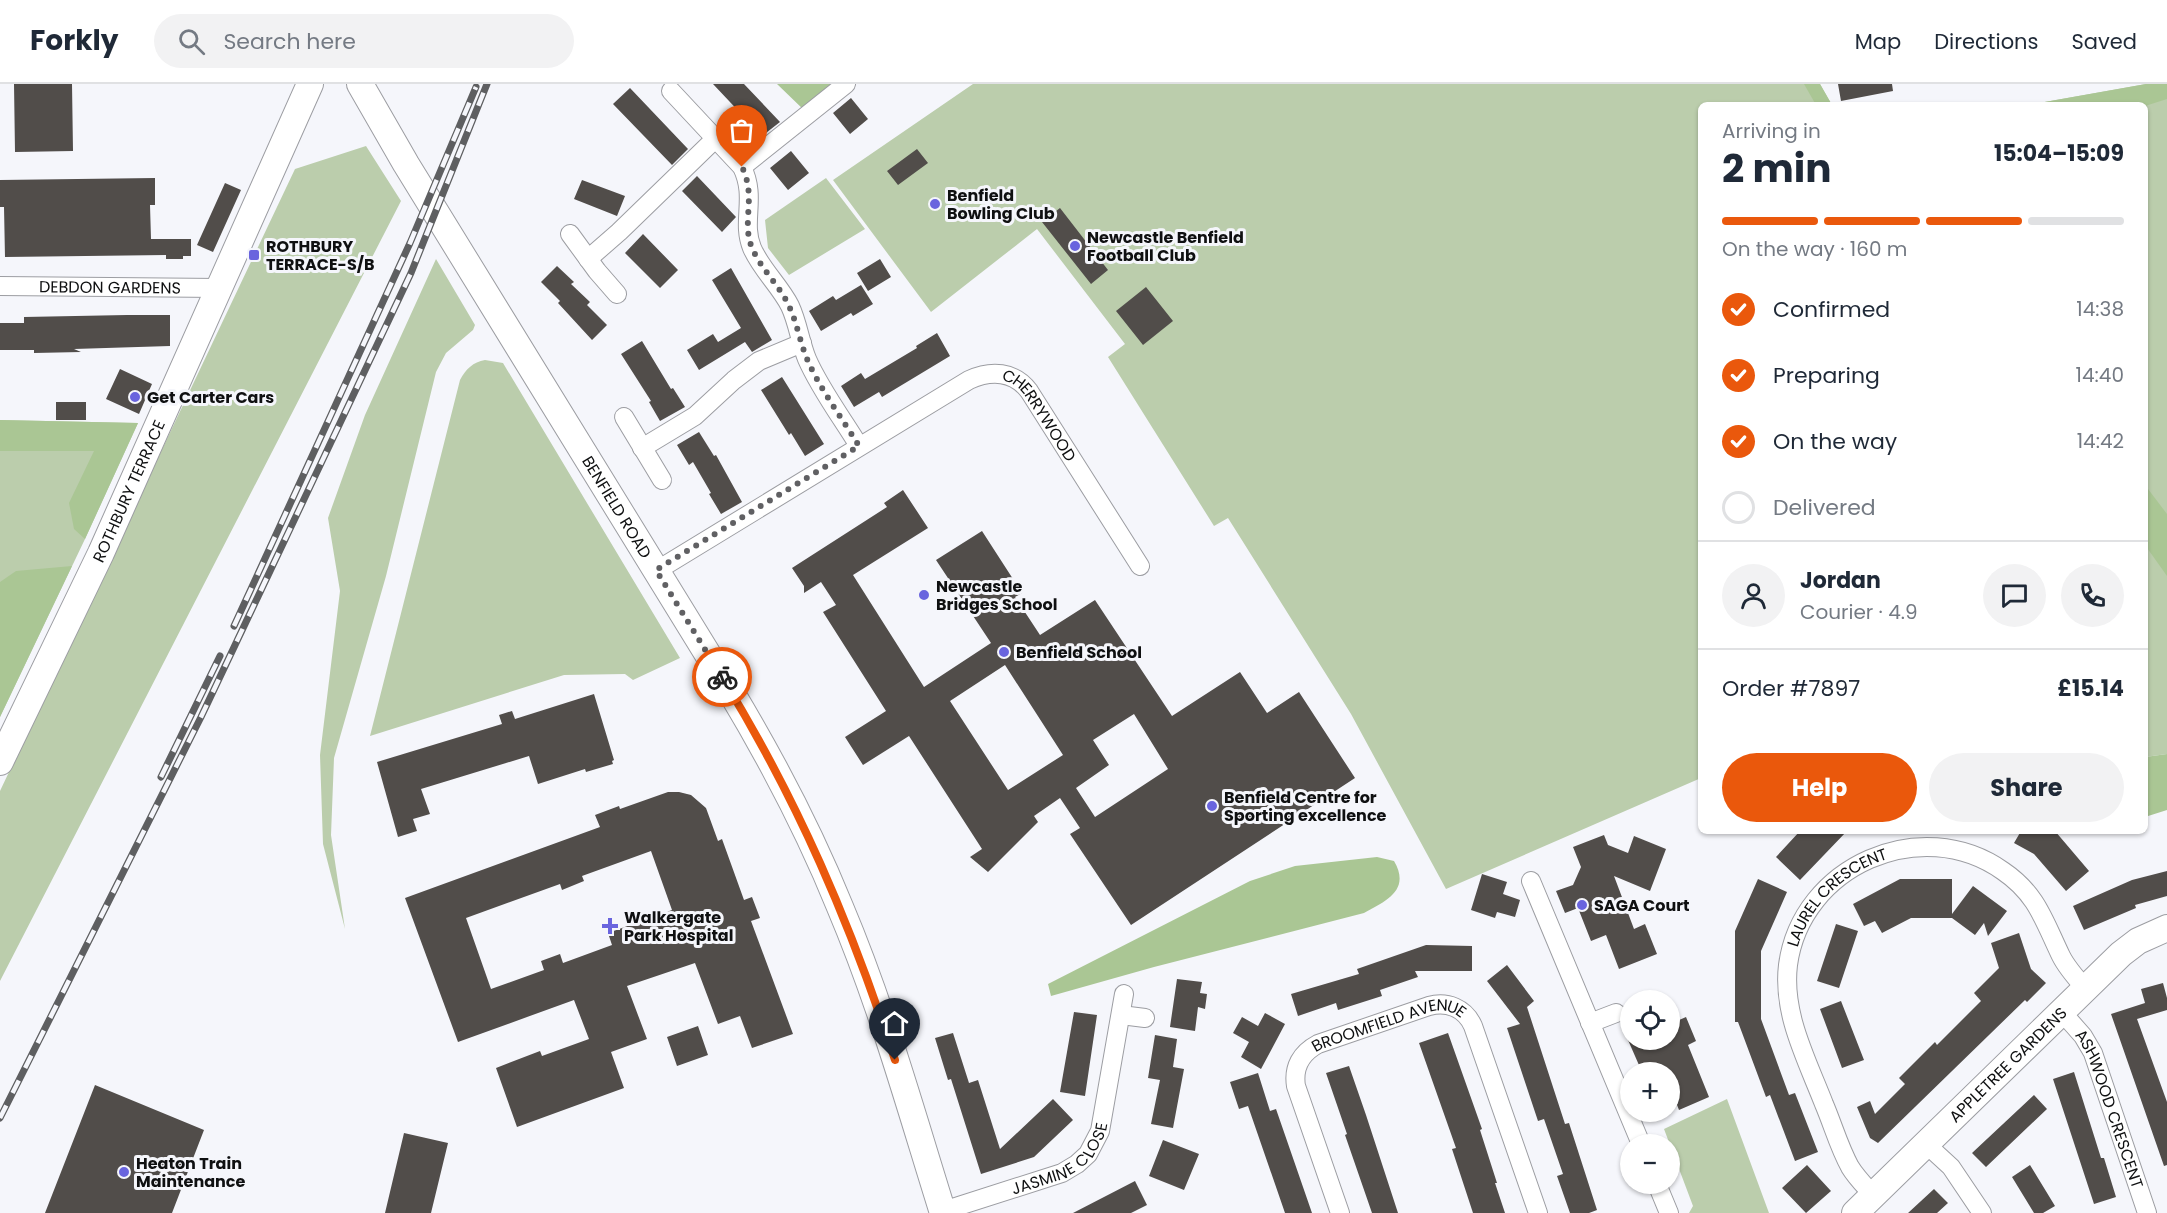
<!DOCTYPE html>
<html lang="en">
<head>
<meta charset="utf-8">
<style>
	:root { --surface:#fff; --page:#f2f2f3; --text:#1f2937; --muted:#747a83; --line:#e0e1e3; --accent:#ea580c }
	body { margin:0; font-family:Poppins,sans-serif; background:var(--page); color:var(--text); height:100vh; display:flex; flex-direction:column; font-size:22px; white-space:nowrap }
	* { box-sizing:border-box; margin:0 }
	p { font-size:20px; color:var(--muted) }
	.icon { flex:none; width:33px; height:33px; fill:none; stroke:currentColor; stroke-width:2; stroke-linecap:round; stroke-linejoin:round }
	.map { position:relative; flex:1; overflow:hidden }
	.sheet { position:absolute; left:1698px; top:18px; width:450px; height:732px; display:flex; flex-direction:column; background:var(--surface); border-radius:9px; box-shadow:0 2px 4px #0004 }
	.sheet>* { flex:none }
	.controls { position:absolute; left:1620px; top:906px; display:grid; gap:12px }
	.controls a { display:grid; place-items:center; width:60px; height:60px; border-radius:50%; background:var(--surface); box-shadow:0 2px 4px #0004; font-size:30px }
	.pin { position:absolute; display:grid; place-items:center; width:51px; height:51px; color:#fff; margin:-62px -26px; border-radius:50% 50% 50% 0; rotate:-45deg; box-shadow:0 0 6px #0007 }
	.pin .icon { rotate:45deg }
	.courier { position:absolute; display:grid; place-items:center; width:60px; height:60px; margin:-30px; border:4px solid #ea580c; border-radius:50%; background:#fff; color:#222; box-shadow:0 2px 8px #0007 }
	.summary em { font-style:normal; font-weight:700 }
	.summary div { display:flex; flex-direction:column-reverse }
	.summary { display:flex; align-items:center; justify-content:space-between; height:102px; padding:0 24px }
	h1 { font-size:39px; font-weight:700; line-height:45px }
	.bar { display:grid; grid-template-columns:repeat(4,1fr); gap:9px 6px; align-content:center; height:72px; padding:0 24px }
	.bar i { height:8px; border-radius:4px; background:var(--line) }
	.bar .current { background:var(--accent) }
	.bar p { grid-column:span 4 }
	.line { display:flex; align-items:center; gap:15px; padding:0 24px; border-top:2px solid var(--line) }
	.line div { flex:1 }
	.round { display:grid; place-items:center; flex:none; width:63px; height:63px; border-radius:32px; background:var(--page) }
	ol { padding:0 24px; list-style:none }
	li { display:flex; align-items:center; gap:18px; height:66px }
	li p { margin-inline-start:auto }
	li .icon { padding:6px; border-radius:50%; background:var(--accent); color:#fff; stroke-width:4 }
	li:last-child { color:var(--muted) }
	li i { width:33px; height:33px; border:3px solid var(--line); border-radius:50% }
	.action { display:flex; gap:12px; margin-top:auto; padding:12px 24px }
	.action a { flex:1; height:69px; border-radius:36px; background:var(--accent); color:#fff; font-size:24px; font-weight:700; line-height:69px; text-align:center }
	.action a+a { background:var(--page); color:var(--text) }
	header { display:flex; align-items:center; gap:36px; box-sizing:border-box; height:84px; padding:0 30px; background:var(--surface); border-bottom:2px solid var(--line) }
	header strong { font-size:28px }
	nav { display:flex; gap:33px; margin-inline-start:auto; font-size:21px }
	.search { width:420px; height:54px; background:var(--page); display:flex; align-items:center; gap:15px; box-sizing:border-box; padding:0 21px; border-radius:33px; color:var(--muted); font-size:22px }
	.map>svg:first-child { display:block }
</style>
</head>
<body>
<header>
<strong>Forkly</strong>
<div class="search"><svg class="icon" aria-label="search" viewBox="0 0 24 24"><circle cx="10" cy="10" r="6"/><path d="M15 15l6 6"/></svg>Search here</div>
<nav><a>Map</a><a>Directions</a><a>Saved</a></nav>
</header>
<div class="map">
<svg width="2167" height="1129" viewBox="0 0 2167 1129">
	<rect width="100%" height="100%" fill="#f5f6fb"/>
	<!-- green -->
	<path fill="#bbcdac" d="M973 0H1820L1832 21H1701V694L1446 805 1351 630 1228 434 1214 442 1108 273 1125 260 1037 145 931 228 833 96Z
		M2146 0H2167V670L2145 673V21H2028Z
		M366 62 401 117 0 897V707L295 85Z
		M826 94 865 145 789 191 768 164 765 136Z
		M436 175 475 241 473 246 446 269 436 288 386 492 334 674 331 751 345 845 323 760 320 671 340 507 328 434 365 331Z
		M485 276 503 279 680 574 633 596 625 590 564 591 370 652 460 296C466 285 473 278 485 276Z
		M0 336 138 339 85 455 0 633Z
		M1727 1015 1769 1129H1689L1693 1122 1664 1045Z"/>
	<!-- forest -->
	<path fill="#aac694" d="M777 0H838L805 27Z
		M1804 0H1820L1832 21H1816Z
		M2146 0H2167V15L2145 22 2028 21Z
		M0 336 138 339 85 455 74 445 69 419 94 367H0Z
		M2145 401 2167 430V492L2145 461Z
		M72 482 0 633V498L16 487Z
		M2167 670V726L2145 733V673Z
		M1377 773 1394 777C1411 806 1386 817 1364 829L1154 883 1051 912 1048 900 1250 797 1295 782Z"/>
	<!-- building -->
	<path fill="#514d4a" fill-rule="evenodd" d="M14 0H72L73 67 15 68Z
		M713 0H744L780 38 762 52Z
		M1838 0H1892L1893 7 1841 17Z
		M630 4 688 65 672 81 613 20Z
		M851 14 868 35 850 50 833 29Z
		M917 65 928 79 898 101 887 87Z
		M791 67 809 89 788 106 770 84Z
		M697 92 736 133 722 148 682 107Z
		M155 94V121H150L151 155H191V172H183V175H166V171L5 173 4 123H0V96Z
		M582 96 625 112 617 132 574 115Z
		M225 99 241 106 213 168 197 161Z
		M1060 124 1108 186 1091 200 1042 138Z
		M643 150 678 186 660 204 625 169Z
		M880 175 891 193 868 207 857 189Z
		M557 182 574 198 571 200 590 218 587 221 607 241 592 256 558 219 560 217 541 198Z
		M731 184 772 256 752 268 745 258 699 286 687 266 713 250 718 258 741 244 712 196Z
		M861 201 873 220 853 232 851 229 821 247 809 227 833 212 836 216Z
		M1146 203 1173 237 1143 261 1116 227Z
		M127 231H170V262L74 265 81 268 34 269V266H0V239H24V233Z
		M937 249 950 272 882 313 879 308 854 323 841 302 861 289 865 295 917 264 916 262Z
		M642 257 671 305 673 304 685 323 660 337 649 318 651 317 621 270Z
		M120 285 152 300 139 330 106 315Z
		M782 293 824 360 805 372 791 349 789 351 761 306Z
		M56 318H86V336H56Z
		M699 348 714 372 716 371 742 418 721 430 709 410 711 409 693 378 689 381 677 361Z
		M903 406 928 444 853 491 924 603 991 559 936 476 982 447 1022 509 1015 513 1040 551 1095 516 1172 632 1240 588 1267 629 1299 608 1355 694 1131 841 1070 750 1080 744 1060 714 1034 732 1038 738 988 788 970 773 982 765 909 652 863 681 845 653 886 627 823 528 836 521 821 498 804 509V502L792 484 887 423 884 419ZM1005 581 1063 671 1008 706 950 617ZM1134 630 1168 685 1095 733 1076 704 1109 681 1093 656Z
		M594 610 614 676 612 677 613 680 586 688 585 685 538 700 529 672 421 705 430 730 413 735 417 747 398 753 377 678 502 640 499 631 512 627 515 635Z
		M668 708H679L691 711 706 724 718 757 722 755 744 816 752 813 760 834 751 837 793 950 752 964 740 932 718 940 695 879 627 902 647 955 611 968 624 1004 517 1043 496 984 540 967 542 972 589 955 574 916 458 958 405 814 600 743 595 731 619 722 620 725ZM651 767 672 826 608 849 612 861 563 879 560 870 541 877 544 886 491 905 466 834 560 800 562 806 584 797 582 792Z
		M1800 747H1847L1800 796 1776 773Z
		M2021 747H2055L2089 787 2066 807 2034 770 2014 759Z
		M1604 751 1608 761 1628 769 1634 752 1666 765 1650 807 1614 792 1634 845 1645 840 1657 870 1619 885 1606 851 1591 857 1578 824 1565 829 1556 807 1573 801 1581 783 1573 763Z
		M2167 787V812L2135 821 2136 824 2084 846 2073 822 2132 796Z
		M1482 790 1507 798 1503 810 1520 816 1515 833 1497 828 1495 834 1471 826Z
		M1758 795 1787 808 1761 867V935L1789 1011 1795 1009 1818 1068 1795 1077 1770 1011 1766 1013 1738 938H1735V847Z
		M1900 795H1952V830L1973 802 2007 827 1988 852 1984 839 1975 851 1952 834H1911L1882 849 1875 837 1864 842 1853 820Z
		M1836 840 1858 847 1839 904 1817 897Z
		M2019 849 2031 885 2046 899 2027 918 2025 916 1878 1059 1870 1054 1857 1023 1870 1017 1875 1030 1905 1000 1899 994 1935 958 1937 961 1981 917 1974 909 1999 884 1991 859Z
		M1426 861 1472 862V887H1415L1418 893 1380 906 1382 912 1338 926 1336 919 1298 932 1291 910 1359 890 1357 885Z
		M1507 881 1534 917 1527 923 1565 1040 1569 1039 1597 1126 1589 1129H1570L1557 1092 1563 1090 1544 1035 1538 1037 1507 944 1520 940 1487 897Z
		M1177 895 1202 898 1200 909 1207 910 1205 925 1198 923 1195 947 1170 943Z
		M2163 899 2167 914V926L2137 935 2167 1018V1081L2164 1082 2111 930 2145 919 2141 905Z
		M1841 917 1864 976 1842 984 1820 925Z
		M1074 928 1097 931 1085 1012 1060 1008Z
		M1265 929 1285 940 1261 985 1241 973 1249 958 1233 949 1242 933 1258 942Z
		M1686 933 1696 957 1688 961 1709 1013 1679 1026 1670 1003V988H1642L1628 956H1670V940Z
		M698 942 708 971 677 982 667 953Z
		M953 949 969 999 978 996 1000 1065 1053 1015 1073 1036 1034 1073 981 1090 951 995 948 996 935 954Z
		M1448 949 1482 1045 1480 1046 1497 1099H1495L1505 1129H1473L1452 1065 1456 1064 1419 959Z
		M1155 951 1177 955 1173 983 1184 985 1173 1044 1151 1040 1160 996 1148 994Z
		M1349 982 1366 1031 1398 1129H1372L1345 1051 1347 1050 1326 989Z
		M2074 988 2101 1074H2104L2116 1113 2094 1120 2053 995Z
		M1258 989 1270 1027 1276 1025 1312 1129H1285L1248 1022 1239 1025 1230 998Z
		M95 1001 204 1046 172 1129H45Z
		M2034 1011 2047 1025 1986 1083 1972 1069Z
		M404 1049 448 1059 431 1129H385Z
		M1163 1056 1199 1070 1184 1106 1149 1092Z
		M1807 1081 1831 1107 1806 1129 1782 1104Z
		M2030 1081 2055 1122 2043 1129H2034L2012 1093Z
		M1135 1097 1147 1121 1131 1129H1073Z
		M1934 1105 1948 1119 1937 1129H1908Z"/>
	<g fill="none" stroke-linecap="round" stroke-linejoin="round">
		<!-- street casing -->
		<g stroke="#9c9da2" stroke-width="20">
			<g id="street">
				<path d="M671 7 742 83C757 114 741 137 752 164 761 185 780 202 790 222 798 239 800 258 807 275 820 305 842 334 859 362"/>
				<path d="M742 83 846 0"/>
				<path d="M570 150 597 187 617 210"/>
				<path d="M588 175 619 148 716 54"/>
				<path id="s1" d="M0 202 220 204"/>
				<path d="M624 333 662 396"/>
				<path d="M642 364 695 332 734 296 759 277 802 259"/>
				<path id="s2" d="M656 487 969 296C991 286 1014 287 1029 307L1140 482"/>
				<path d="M1531 797 1641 1060"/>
				<path id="s3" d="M2061 927 2083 952 2093 969 2147 1129"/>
				<path d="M1121 931 1145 934"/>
				<path d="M1590 939 1616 929"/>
				<path d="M1926 1060 1951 1083 1982 1129"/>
				<path d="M1657 1100 1669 1129"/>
				<path id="s4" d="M1873 1111C1865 1102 1856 1093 1850 1083 1839 1063 1833 1041 1824 1020 1807 976 1782 930 1788 881 1801 782 1921 729 2003 787 2037 810 2044 837 2061 872 2067 884 2076 894 2085 904"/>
				<path id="s5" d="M943 1127 1062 1089 1077 1080 1088 1070 1100 1047 1124 910"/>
				<path id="s6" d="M1340 1129 1296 1002C1293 983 1301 969 1318 960L1429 922C1447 917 1465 924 1473 942L1538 1129"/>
			</g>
		</g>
		<!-- secondary casing -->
		<g stroke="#9c9da2" stroke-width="28">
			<g id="secondary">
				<path id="s7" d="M360 0 406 80 731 608C773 678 810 749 840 823 882 922 911 1027 943 1129"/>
				<path id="s8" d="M0 678 101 469 310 0"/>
				<path id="s9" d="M1855 1129 2121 870 2138 857 2167 844"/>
			</g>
		</g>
		<!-- street -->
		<use href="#street" stroke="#fff" stroke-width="18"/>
		<!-- secondary -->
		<use href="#secondary" stroke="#fff" stroke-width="26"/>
		<!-- rail casing -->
		<g stroke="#5e5f61" stroke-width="7">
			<path id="rail" d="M234 542 410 159 476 3
				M161 693 220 572
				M0 1034 201 633 411 189 487 0"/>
		</g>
		<!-- rail -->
		<use href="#rail" stroke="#f5f6fb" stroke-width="4.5" stroke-dasharray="14" stroke-linecap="butt"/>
	</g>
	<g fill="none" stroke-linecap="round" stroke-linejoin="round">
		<!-- done -->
		<path stroke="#606063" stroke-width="6" stroke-dasharray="0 10.8" d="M722 593 656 486 859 362C842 334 820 305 807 275 800 258 797 239 789 222 780 202 761 185 752 164 741 137 757 114 742 83"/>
		<!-- route -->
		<path stroke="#ea580c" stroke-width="8" d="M722 593C798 717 850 838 895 976"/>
	</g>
	<!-- markers -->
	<g fill="#6964de" stroke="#f5f6fb" stroke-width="2">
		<circle cx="935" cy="120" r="6"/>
		<circle cx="1075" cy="162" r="6"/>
		<rect x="248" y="165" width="12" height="12" rx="3"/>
		<circle cx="135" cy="313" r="6"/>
		<circle cx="924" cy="511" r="6"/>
		<circle cx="1004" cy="568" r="6"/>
		<circle cx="1212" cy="722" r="6"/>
		<circle cx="1582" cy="821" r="6"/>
		<path d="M607 833h6v6h6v6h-6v6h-6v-6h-6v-6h6z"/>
		<circle cx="124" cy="1088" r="6"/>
	</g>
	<g text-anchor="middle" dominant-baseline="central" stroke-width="6" stroke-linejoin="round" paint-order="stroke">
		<!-- poi labels -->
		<g font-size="16" font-weight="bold" fill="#0f1011" stroke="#f5f6fb" text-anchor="start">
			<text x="947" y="111">Benfield<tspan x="947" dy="18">Bowling Club</tspan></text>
			<text x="1087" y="153">Newcastle Benfield<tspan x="1087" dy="18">Football Club</tspan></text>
			<text x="266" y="162">ROTHBURY<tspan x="266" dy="18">TERRACE-S/B</tspan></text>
			<text x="147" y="313">Get Carter Cars</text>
			<text x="936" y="502">Newcastle<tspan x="936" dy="18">Bridges School</tspan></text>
			<text x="1016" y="568">Benfield School</text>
			<text x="1224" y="713">Benfield Centre for<tspan x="1224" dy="18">Sporting excellence</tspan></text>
			<text x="1594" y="821">SAGA Court</text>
			<text x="624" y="833">Walkergate<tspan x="624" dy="18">Park Hospital</tspan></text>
			<text x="136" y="1079">Heaton Train<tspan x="136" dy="18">Maintenance</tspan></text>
		</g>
		<!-- street labels -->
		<g font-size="16" fill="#0f1011" stroke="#f5f6fb">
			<text stroke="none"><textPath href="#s1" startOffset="110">DEBDON GARDENS</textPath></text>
			<text stroke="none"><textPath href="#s2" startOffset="458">CHERRYWOOD</textPath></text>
			<text stroke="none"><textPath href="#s8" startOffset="300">ROTHBURY TERRACE</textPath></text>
			<text stroke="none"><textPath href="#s7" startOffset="495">BENFIELD ROAD</textPath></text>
			<text stroke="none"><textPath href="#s4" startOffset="338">LAUREL CRESCENT</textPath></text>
			<text stroke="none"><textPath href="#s6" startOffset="260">BROOMFIELD AVENUE</textPath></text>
			<text stroke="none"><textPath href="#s9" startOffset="213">APPLETREE GARDENS</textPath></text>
			<text stroke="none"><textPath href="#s3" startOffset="111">ASHWOOD CRESCENT</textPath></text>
			<text stroke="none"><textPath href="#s5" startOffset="132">JASMINE CLOSE</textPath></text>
		</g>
	</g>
</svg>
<div class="controls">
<a><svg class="icon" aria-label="locate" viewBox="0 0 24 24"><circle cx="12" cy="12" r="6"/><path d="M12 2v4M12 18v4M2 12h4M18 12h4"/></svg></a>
<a>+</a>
<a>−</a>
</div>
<div class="pin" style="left:742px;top:83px;background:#ea580c"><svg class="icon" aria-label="bag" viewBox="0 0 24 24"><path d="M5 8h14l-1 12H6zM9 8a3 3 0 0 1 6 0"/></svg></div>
<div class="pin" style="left:895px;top:976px;background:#1f2937"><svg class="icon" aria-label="home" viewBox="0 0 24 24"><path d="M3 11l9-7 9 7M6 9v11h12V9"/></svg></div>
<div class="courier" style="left:722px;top:593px"><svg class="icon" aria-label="bike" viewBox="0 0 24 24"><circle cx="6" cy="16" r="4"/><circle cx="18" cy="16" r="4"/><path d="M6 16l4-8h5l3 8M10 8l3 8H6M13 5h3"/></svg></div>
<section class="sheet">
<div class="summary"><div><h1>2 min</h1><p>Arriving in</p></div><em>15:04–15:09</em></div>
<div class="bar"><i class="current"></i><i class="current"></i><i class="current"></i><i></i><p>On the way · 160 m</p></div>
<ol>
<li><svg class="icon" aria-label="check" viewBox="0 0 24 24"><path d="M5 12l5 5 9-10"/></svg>Confirmed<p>14:38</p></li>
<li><svg class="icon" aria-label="check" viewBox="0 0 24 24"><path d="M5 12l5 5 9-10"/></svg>Preparing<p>14:40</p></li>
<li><svg class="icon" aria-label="check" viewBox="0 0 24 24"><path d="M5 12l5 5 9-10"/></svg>On the way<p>14:42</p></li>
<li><i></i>Delivered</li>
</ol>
<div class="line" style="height:108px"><a class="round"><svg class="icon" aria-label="person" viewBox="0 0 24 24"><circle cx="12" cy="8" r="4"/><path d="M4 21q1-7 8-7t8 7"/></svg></a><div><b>Jordan</b><p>Courier · 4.9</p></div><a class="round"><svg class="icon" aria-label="chat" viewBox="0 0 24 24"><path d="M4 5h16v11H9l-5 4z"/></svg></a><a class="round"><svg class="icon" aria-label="phone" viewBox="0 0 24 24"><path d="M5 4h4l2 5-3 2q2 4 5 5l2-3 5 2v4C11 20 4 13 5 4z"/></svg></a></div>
<div class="line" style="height:78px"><div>Order #7897</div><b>£15.14</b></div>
<div class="action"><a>Help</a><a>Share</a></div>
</section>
</div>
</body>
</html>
